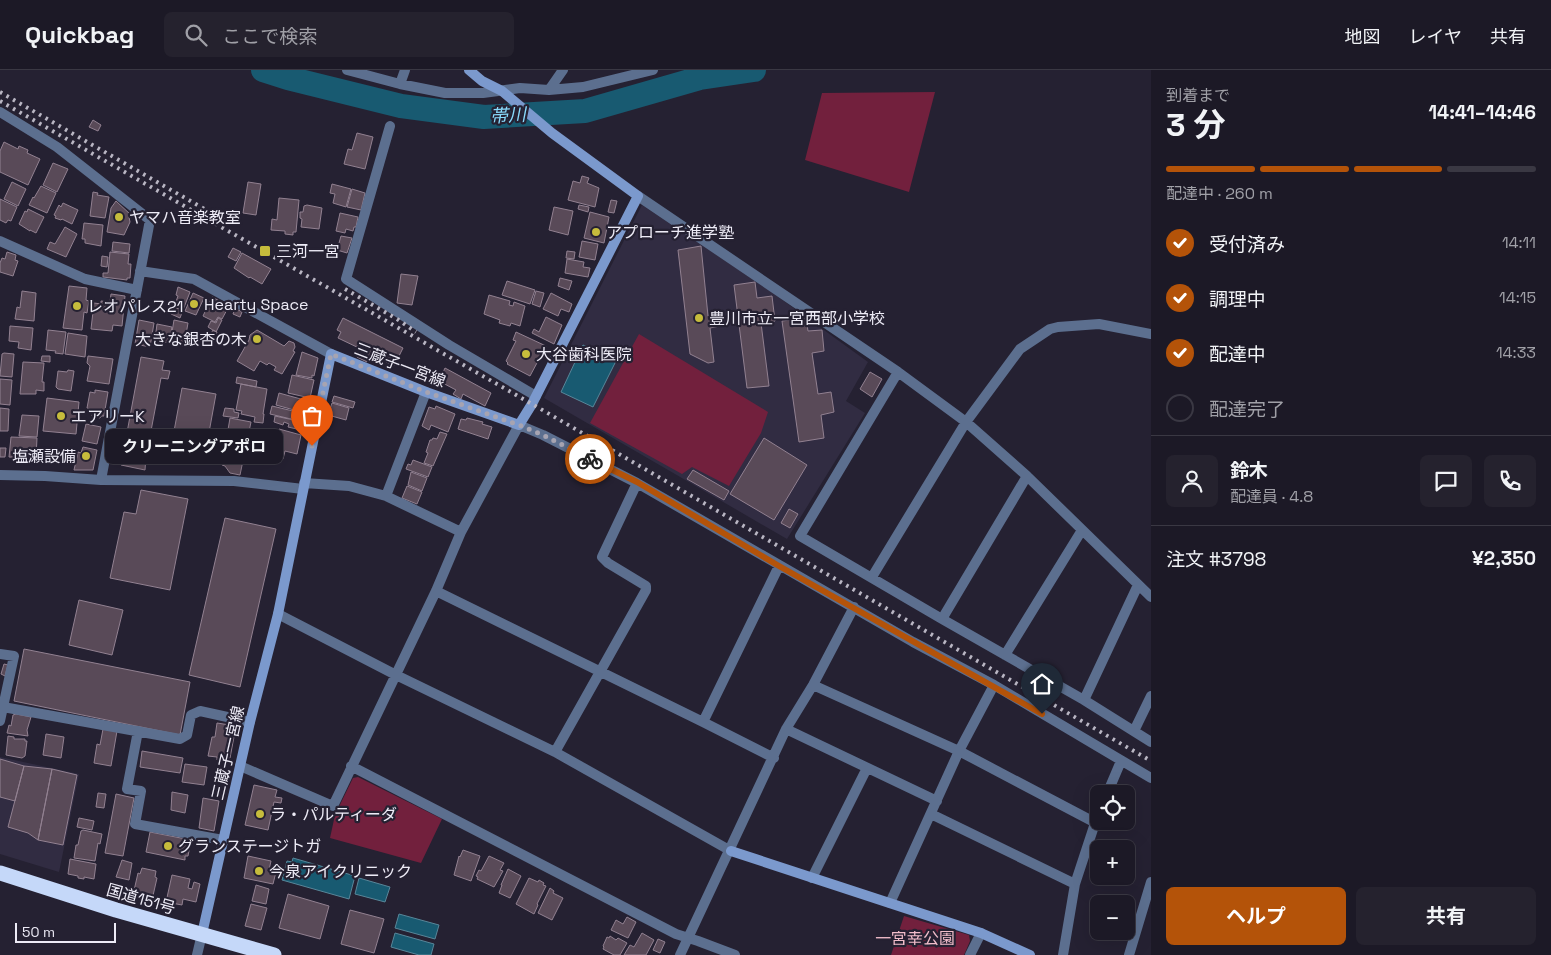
<!DOCTYPE html>
<html lang="ja">
<head>
<meta charset="utf-8">
<style>
	:root { --surface:#1c1926; --page:#25222e; --text:#f1f3f6; --muted:#a0a0a7; --line:#3a3843; --accent:#b45309 }
	body { margin:0; font-family:"Space Grotesk","Noto Sans JP",sans-serif; background:var(--page); color:var(--text); height:100vh; display:flex; flex-direction:column; font-size:19px; white-space:nowrap }
	* { box-sizing:border-box; margin:0 }
	p { font-size:16px; color:var(--muted) }
	.icon { flex:none; width:28px; height:28px; fill:none; stroke:currentColor; stroke-width:2; stroke-linecap:round; stroke-linejoin:round }
	.map { position:relative; flex:1; overflow:hidden }
	.details { display:flex; flex-direction:column; background:var(--surface); width:400px }
	.details>* { flex:none }
	.buttons { position:absolute; left:1090px; top:715px; display:grid; gap:10px }
	.buttons a { display:grid; place-items:center; width:45px; height:45px; border-radius:8px; background:var(--surface); box-shadow:0 5px 20px #0002,0 0 0 1px var(--line); font-size:25px }
	.scale { position:absolute; left:15px; bottom:12px; width:101px; box-sizing:border-box; padding-left:5px; border:2px solid #edebf6; border-top:0; font-size:14px; line-height:18px; white-space:nowrap; color:#edebf6; -webkit-text-stroke:4px #252132; paint-order:stroke }
	.pin { position:absolute; display:grid; place-items:center; width:42px; height:42px; color:#fff; margin:-51px -21px; border-radius:50% 50% 50% 0; rotate:-45deg; box-shadow:0 0 5px #0007 }
	.pin .icon { rotate:45deg }
	.courier { position:absolute; display:grid; place-items:center; width:50px; height:50px; margin:-25px; border:4px solid #b45309; border-radius:50%; background:#fff; color:#222; box-shadow:0 1px 6px #0007 }
	.bubble { position:absolute; height:35px; border-radius:8px; background:var(--surface); box-shadow:0 5px 20px #0002,0 0 0 1px var(--line); font-size:16px; font-weight:700; line-height:35px; text-align:center }
	.summary em { font-style:normal; font-weight:700 }
	.summary div { display:flex; flex-direction:column-reverse }
	.summary { display:flex; align-items:center; justify-content:space-between; height:85px; padding:0 15px }
	h1 { font-size:32px; font-weight:700; line-height:38px }
	.bar { display:grid; grid-template-columns:repeat(4,1fr); gap:8px 5px; align-content:center; height:60px; padding:0 15px }
	.bar i { height:6px; border-radius:4px; background:var(--line) }
	.bar .selected { background:var(--accent) }
	.bar p { grid-column:span 4 }
	.line { display:flex; align-items:center; gap:12px; padding:0 15px; border-top:1px solid var(--line) }
	.line div { flex:1 }
	.round { display:grid; place-items:center; flex:none; width:52px; height:52px; border-radius:8px; background:var(--page) }
	ol { padding:0 15px; list-style:none }
	li { display:flex; align-items:center; gap:15px; height:55px }
	li p { margin-inline-start:auto }
	li .icon { padding:5px; border-radius:50%; background:var(--accent); color:#fff; stroke-width:4 }
	li:last-child { color:var(--muted) }
	li i { width:28px; height:28px; border:2px solid var(--line); border-radius:50% }
	.primary-button { display:flex; gap:10px; margin-top:auto; padding:10px 15px }
	.primary-button a { flex:1; height:58px; border-radius:8px; background:var(--accent); color:#fff; font-size:20px; font-weight:700; line-height:58px; text-align:center }
	.primary-button a+a { background:var(--page); color:var(--text) }
	header { display:flex; align-items:center; gap:30px; box-sizing:border-box; height:70px; padding:0 25px; background:var(--surface); border-bottom:1px solid var(--line) }
	header strong { font-size:24px }
	nav { display:flex; gap:28px; margin-inline-start:auto; font-size:18px }
	.search { width:350px; height:45px; background:var(--page); display:flex; align-items:center; gap:12px; box-sizing:border-box; padding:0 18px; border-radius:8px; color:var(--muted); font-size:19px }
	main { display:flex; flex:1; min-height:0 }
	.map>svg:first-child { display:block }
</style>
</head>
<body>
<header>
<strong>Quickbag</strong>
<div class="search"><svg class="icon" aria-label="search" viewBox="0 0 24 24"><circle cx="10" cy="10" r="6"/><path d="M15 15l6 6"/></svg>ここで検索</div>
<nav><a>地図</a><a>レイヤ</a><a>共有</a></nav>
</header>
<main>
<div class="map">
<svg width="1151" height="885" viewBox="0 0 1151 885">
	<rect width="100%" height="100%" fill="#252132"/>
	<!-- built -->
	<path fill="#312c42" d="M642 135 766 218 868 292 846 331 865 343 787 469 544 328Z
		M0 687 79 704 59 802 0 784Z"/>
	<!-- green -->
	<path fill="#72203d" d="M935 22 909 122 805 90 822 23Z
		M639 264 768 342 761 363 729 416 692 397 682 404 590 353Z
		M358 707 442 749 421 793 330 768 335 745 353 708Z
		M904 846 969 865 970 871 964 885H891Z"/>
	<!-- water -->
	<path fill="#185a71" stroke="#588699" d="M583 275 616 291 593 337 561 322Z
		M293 788 355 806 349 829 282 810 287 791 292 792Z
		M359 808 390 817 385 832 355 824Z
		M399 844 439 855 435 869 395 858Z
		M395 863 434 874 431 885H419L391 877Z"/>
	<g fill="none" stroke-linecap="round" stroke-linejoin="round">
		<!-- river -->
		<path stroke="#185a71" stroke-width="24" d="M263 0 288 8 401 36 484 47 585 41 700 8 754 0"/>
	</g>
	<!-- building -->
	<path fill="#594a58" stroke="#928191" d="M93 50 101 55 98 61 89 57Z
		M357 63 373 67 365 99 344 94 348 79 352 80Z
		M4 72 18 79 19 76 28 80 27 83 40 89 28 115 0 102V81Z
		M53 93 68 99 57 122 43 115Z
		M582 106 589 108 587 113 599 118 595 137 568 130 573 111 580 113Z
		M12 112 26 119 18 136 4 129Z
		M248 112 261 114 256 145 243 143Z
		M332 114 351 119 346 137 333 133 335 124 330 123Z
		M41 116 56 123 47 143 29 135 33 127 34 128Z
		M352 119 365 123 361 140 347 137Z
		M93 122 98 123 97 125 109 127 105 148 90 146Z
		M279 128 299 130 296 162H293V165L285 164V161L271 160 272 149 277 150Z
		M0 129 17 137 11 151 8 150 6 153 0 150Z
		M611 130 617 131 614 143 608 142Z
		M116 131 131 145 129 147 130 152 124 165 107 162 111 138Z
		M63 133 78 140 72 154 62 149 61 150 55 148 56 146 54 145 59 135 61 137Z
		M307 135 322 138 319 159 301 157 302 149 300 148V142H303L304 136Z
		M579 135 589 137 588 142 578 139Z
		M554 137 573 141 568 165 549 160Z
		M28 139 44 147 36 163 30 160V161L19 154 25 141 27 142Z
		M590 142 609 147 604 173 584 168Z
		M340 143 358 147 356 157H354L353 161 346 159 345 163 336 161Z
		M84 153 103 155 101 176 85 173V169H82Z
		M65 157 77 164 66 187 47 179 50 172 55 174Z
		M341 166 352 168 347 183 337 180Z
		M582 171 598 174 595 190 579 187Z
		M113 172 130 174 129 183 112 181Z
		M701 176 708 246 718 244 720 256 710 258 714 292 708 293 690 284 678 180Z
		M233 178 241 182 236 191 228 187Z
		M567 181 575 182 574 189 566 188Z
		M7 182 16 185 15 190 18 191 13 206 0 202V193L2 188 5 189Z
		M110 182 129 184 128 194H131L130 208H127V210L103 207V203H108Z
		M242 183 271 199 262 214 250 207 249 208 234 198Z
		M102 186 108 187 107 197 101 196Z
		M567 189 584 192 583 197 590 198 588 207 565 203Z
		M401 204 418 206 412 235 397 233Z
		M560 208 572 211 569 220 558 216Z
		M507 211 535 220 530 234 502 225Z
		M755 212 757 228 772 226 775 251 761 253 769 316 747 318 734 215Z
		M69 216 87 218 86 230 89 231 87 243 84 242 82 260 63 258Z
		M178 217 190 222 183 240 174 237 178 226 176 225Z
		M22 221 36 223 34 251 15 249 17 237 20 238Z
		M536 221 544 223 540 237 532 234Z
		M193 223 204 228 196 245 185 241Z
		M551 223 572 234 569 242 561 239 558 246 543 239Z
		M111 224 125 226 122 256 113 255 112 261 91 259 94 233 101 234V231L110 232Z
		M489 225 510 231 509 235 513 236 514 232 525 236 520 256 511 253 510 256 499 253 500 250 484 244Z
		M212 227 229 236 222 249 218 247 215 252 203 246Z
		M174 237 183 240 180 248 171 244Z
		M235 238 242 242 240 247 233 244Z
		M546 247 562 255 554 274 532 263 534 259 539 262Z
		M218 248 222 250 216 262 208 257 211 251 216 253Z
		M343 248 403 278 394 296 371 284 367 292 357 287 361 279 338 268 341 262 337 260Z
		M806 248 808 261 822 260 824 281 812 283 818 324 831 322 834 342 821 345 824 368 799 372 782 251Z
		M139 250 154 253 150 277 135 274Z
		M174 250 188 253 184 276 170 274Z
		M157 254 172 257 169 273 155 270Z
		M10 256 33 258 31 280 18 278 19 272 9 271Z
		M48 260 66 262 63 284 55 283 56 281 46 280Z
		M213 260 217 262 214 269 209 267Z
		M257 260 284 276 289 271 294 273 295 277 293 281 295 282 282 304 274 300 276 297 269 293 267 295 260 291 254 301 237 291 249 270 250 265Z
		M516 262 546 276 530 306 507 294 508 293 506 291 516 271 513 270Z
		M68 263 87 266 85 287 65 284Z
		M302 282 318 288 314 306 312 305V308L296 305Z
		M4 283 14 284 12 307 0 306 2 284Z
		M42 286H50V292L41 291Z
		M88 286 113 289 109 314 87 311 90 296 87 293Z
		M141 287 164 291 162 300 170 301 168 309 161 308 147 382 155 383 154 389 146 387 145 400 121 395Z
		M23 292 44 293 42 312H44V321L36 320V324H20Z
		M445 298 491 323 485 336 463 324 461 329 453 324 456 320 439 311Z
		M68 300 74 301 71 321 58 319 56 317 58 301 67 302Z
		M870 302 882 309 872 327 860 319Z
		M292 305 314 310 310 328 288 323Z
		M237 307 257 311 256 317 236 313Z
		M0 309 12 310 10 335 0 334Z
		M241 314 267 319 263 344H264L263 353 254 352 255 347 241 344 242 341 236 340Z
		M182 318 216 324 206 379 172 372Z
		M95 320 108 322 104 346H101L100 348 92 346 93 342H90V339L87 338 90 322 95 323Z
		M279 323 308 331 303 351 292 348 294 340 276 335Z
		M334 326 355 332 353 338 332 332Z
		M47 328 79 332 76 364 43 361Z
		M332 333 349 338 346 350 328 345Z
		M272 336 293 341 291 349 270 344Z
		M436 336 455 344 448 362 431 355 429 360 422 356 429 337 435 339Z
		M0 338 9 339 8 361H0Z
		M225 338 234 339V342L239 343 238 348 223 346Z
		M22 345 39 346 37 367 19 366Z
		M275 346 303 352 301 360 288 357 289 354 284 352 283 355 274 352Z
		M230 348 251 352 240 405 230 403 225 396 222 395Z
		M467 348 483 352 482 354 492 357 488 369 458 359 461 349 466 350Z
		M86 354 101 357 97 374 82 371Z
		M279 359 301 365 297 384 285 381 283 389 272 387 274 377H276Z
		M440 362 447 364 433 396 424 393 428 383 426 382 430 370H432L433 368 437 369Z
		M11 367 37 368 36 388 9 387Z
		M764 368 807 395 774 450 730 424Z
		M83 377 97 380 93 400H74L78 382 81 383Z
		M0 378H6L5 387H0Z
		M413 390 432 397 428 407 406 399 408 394 411 395Z
		M693 400 729 421 724 430 687 409Z
		M411 402 427 408 422 421 408 415Z
		M407 416 422 422 417 434 402 428Z
		M141 420 188 429 170 520 110 508 124 442 136 444Z
		M789 439 798 444 790 458 781 453Z
		M225 448 276 459 240 617 189 605Z
		M79 530 123 540 112 585 69 575Z
		M24 579 190 612 180 665 14 631Z
		M4 594 8 595 5 606 1 604Z
		M16 644 31 647 27 660 28 666 7 663 9 655 11 656 13 645Z
		M217 653 236 656 230 688H227L226 692 217 690V687L208 686 212 667H215Z
		M103 659 117 661 111 696 94 693 97 674 100 675Z
		M46 664 64 667 61 688 43 685Z
		M8 666 14 667V669H25V671H27L25 686 22 688 6 685Z
		M142 681 183 688 180 703 140 697Z
		M0 689 24 696 15 731 0 727Z
		M185 694 207 697 204 715 182 712Z
		M24 696 52 699 38 770 28 763 8 757Z
		M52 699 77 705 63 775 38 770Z
		M254 715 277 720 275 727 282 728 281 733 274 732 268 760 245 755Z
		M172 722 188 725 185 743 171 740Z
		M98 723 106 724 104 738 96 737Z
		M116 724 134 728 123 786 105 783Z
		M203 728 219 731 214 761 199 758Z
		M79 748 94 751 92 760 77 757Z
		M83 760 102 764 100 774 98 773 95 791 74 788 76 775H78L81 761Z
		M150 762 191 770 188 786H185V790L146 782Z
		M463 780 480 786 471 811 454 805 459 786 460 787Z
		M248 786 271 791 269 800 276 802 273 814 244 808Z
		M489 786 504 793 500 800 503 801 494 817 477 809 478 807 476 806 479 800 481 801Z
		M70 789 96 794 94 809 84 807V809L78 808V806L68 804Z
		M122 790 132 793 129 810 116 807Z
		M142 798 156 801 155 807 157 808 152 830 133 825 138 803 140 804Z
		M508 799 521 806 510 828 499 823 502 815H501Z
		M172 805 190 809 188 818 192 819 194 812 200 814 196 832 183 829 182 835 166 832Z
		M529 808 538 812 539 810 544 813 543 815 546 816 537 834 538 835 534 844 516 834Z
		M256 815 269 819 266 834 252 831Z
		M550 818 554 821 553 823 563 828 552 850 538 843Z
		M288 824 329 836 320 869 279 858Z
		M251 834 267 838 261 860 245 856Z
		M350 840 384 849 374 883 341 874Z
		M627 847 636 852 628 868 611 860 616 850 623 854Z
		M642 863 654 870 646 885H624L630 875 634 877Z
		M610 866 616 870 618 868 627 873 620 885H614L603 879 604 877 603 876 607 867 609 868Z
		M658 869 665 872 660 883 653 880Z"/>
	<g fill="none" stroke-linecap="round" stroke-linejoin="round">
		<!-- street -->
		<path stroke="#5c6f8f" stroke-width="10" d="M347 0 400 14 445 23H483L520 18 549 20 563 0
			M400 14 405 0
			M549 20 583 17 653 0
			M0 42 57 77 150 150 101 410
			M390 56 346 209 449 275 536 326
			M638 126 898 302 966 352 1027 406 1151 527
			M0 171 85 209 137 220
			M140 201 194 209 331 284
			M898 302 800 466 942 549 1084 630 1151 672
			M0 405 45 406 101 410 234 411 303 419
			M304 413 349 416 386 426 461 462
			M386 426 426 322
			M872 507 966 352 1020 279 1050 259 1058 257 1099 254 1151 264
			M436 521 703 652 774 688
			M278 544 396 605 555 682 731 781
			M942 549 1027 406
			M0 584 14 586 0 651
			M1005 585 1082 460
			M813 615 959 681 1094 752
			M1084 630 1138 515
			M3 637 180 669 187 665 191 645 200 641 250 652
			M703 652 779 496
			M786 659 937 731
			M138 661 127 719 141 721 135 754 223 770
			M1134 661 1151 626
			M555 682 646 520V516L608 493 602 487 637 413
			M240 696 333 736 436 521 461 462 519 355 543 365 637 413 913 572 994 615 1151 708
			M351 696 676 864 698 871 735 885
			M1107 724 1121 691
			M931 744 1075 814 1063 885
			M812 808 867 698
			M1075 814 1099 741
			M890 833 959 681 994 615
			M197 885 202 864
			M680 885 786 659 813 615 854 537
			M970 885 981 863
			M1129 885 1151 812"/>
		<!-- secondary -->
		<path stroke="#7b99cd" stroke-width="10" d="M731 781 981 863 1030 885
			M202 864 250 652 278 544 331 284 426 322 519 355 532 334 638 126 552 63 502 21 482 11 469 0"/>
		<!-- highway -->
		<path stroke="#c5d8f9" stroke-width="15" d="M0 803 116 840 274 885"/>
		<!-- rail -->
		<path stroke="#b9b6c3" stroke-width="4" stroke-dasharray="2.5 5" stroke-linecap="butt" d="M0 22 234 156
			M0 31 532 334 1151 691
			M345 219 397 249 416 262"/>
	</g>
	<g fill="none" stroke-linecap="round" stroke-linejoin="round">
		<!-- done -->
		<path stroke="#a7a4b1" stroke-width="5" stroke-dasharray="0 9" d="M312 376 331 284 426 322 519 355 543 365 590 389"/>
		<!-- route -->
		<path stroke="#b45309" stroke-width="6" d="M590 389 637 412 779 496 1042 644"/>
	</g>
	<!-- markers -->
	<g fill="#c6bc3c" stroke="#252132" stroke-width="2">
		<circle cx="119" cy="147" r="5"/>
		<circle cx="596" cy="162" r="5"/>
		<rect x="259" y="175" width="12" height="12" rx="2.5"/>
		<circle cx="194" cy="234" r="5"/>
		<circle cx="77" cy="236" r="5"/>
		<circle cx="699" cy="248" r="5"/>
		<circle cx="257" cy="269" r="5"/>
		<circle cx="526" cy="284" r="5"/>
		<circle cx="61" cy="346" r="5"/>
		<circle cx="86" cy="386" r="5"/>
		<circle cx="260" cy="744" r="5"/>
		<circle cx="168" cy="776" r="5"/>
		<circle cx="259" cy="801" r="5"/>
	</g>
	<g text-anchor="middle" dominant-baseline="central" stroke-width="4.5" stroke-linejoin="round" paint-order="stroke">
		<!-- poi labels -->
		<g font-size="16" fill="#edebf6" stroke="#252132" text-anchor="start">
			<text x="129" y="147">ヤマハ音楽教室</text>
			<text x="606" y="162">アプローチ進学塾</text>
			<text x="276" y="181">三河一宮</text>
			<text x="204" y="234">Hearty Space</text>
			<text x="87" y="236">レオパレス21</text>
			<text x="709" y="248">豊川市立一宮西部小学校</text>
			<text x="247" y="269" text-anchor="end">大きな銀杏の木</text>
			<text x="536" y="284">大谷歯科医院</text>
			<text x="71" y="346">エアリーK</text>
			<text x="76" y="386" text-anchor="end">塩瀬設備</text>
			<text x="270" y="744">ラ・パルティーダ</text>
			<text x="178" y="776">グランステージトガ</text>
			<text x="269" y="801">今泉アイクリニック</text>
		</g>
		<!-- street labels -->
		<g font-size="16" fill="#edebf6" stroke="#252132">
			<text transform="translate(400 295) rotate(21)">三蔵子一宮線</text>
			<text transform="translate(228 683) rotate(-77)">三蔵子一宮線</text>
			<text transform="translate(141 829) rotate(16)">国道151号</text>
		</g>
		<!-- park labels -->
		<g font-size="16" fill="#f1bdca" stroke="#252132">
			<text x="915" y="868">一宮幸公園</text>
		</g>
		<!-- water labels -->
		<g font-size="18" font-style="italic" fill="#89dafc" stroke="#252132">
			<text transform="translate(508 45) rotate(-3)">帯川</text>
		</g>
	</g>
</svg>
<div class="buttons">
<a><svg class="icon" aria-label="locate" viewBox="0 0 24 24"><circle cx="12" cy="12" r="6"/><path d="M12 2v4M12 18v4M2 12h4M18 12h4"/></svg></a>
<a>+</a>
<a>−</a>
</div>
<div class="scale">50 m</div>
<div class="pin" style="left:312px;top:376px;background:#ea580c"><svg class="icon" aria-label="bag" viewBox="0 0 24 24"><path d="M5 8h14l-1 12H6zM9 8a3 3 0 0 1 6 0"/></svg></div>
<div class="pin" style="left:1042px;top:644px;background:#1f2937"><svg class="icon" aria-label="home" viewBox="0 0 24 24"><path d="M3 11l9-7 9 7M6 9v11h12V9"/></svg></div>
<div class="courier" style="left:590px;top:389px"><svg class="icon" aria-label="bike" viewBox="0 0 24 24"><circle cx="6" cy="16" r="4"/><circle cx="18" cy="16" r="4"/><path d="M6 16l4-8h5l3 8M10 8l3 8H6M13 5h3"/></svg></div>
<div class="bubble" style="left:105px;top:359px;width:178px">クリーニングアポロ</div>
</div>
<section class="details">
<div class="summary"><div><h1>3 分</h1><p>到着まで</p></div><em>14:41–14:46</em></div>
<div class="bar"><i class="selected"></i><i class="selected"></i><i class="selected"></i><i></i><p>配達中 · 260 m</p></div>
<ol>
<li><svg class="icon" aria-label="check" viewBox="0 0 24 24"><path d="M5 12l5 5 9-10"/></svg>受付済み<p>14:11</p></li>
<li><svg class="icon" aria-label="check" viewBox="0 0 24 24"><path d="M5 12l5 5 9-10"/></svg>調理中<p>14:15</p></li>
<li><svg class="icon" aria-label="check" viewBox="0 0 24 24"><path d="M5 12l5 5 9-10"/></svg>配達中<p>14:33</p></li>
<li><i></i>配達完了</li>
</ol>
<div class="line" style="height:90px"><a class="round"><svg class="icon" aria-label="person" viewBox="0 0 24 24"><circle cx="12" cy="8" r="4"/><path d="M4 21q1-7 8-7t8 7"/></svg></a><div><b>鈴木</b><p>配達員 · 4.8</p></div><a class="round"><svg class="icon" aria-label="chat" viewBox="0 0 24 24"><path d="M4 5h16v11H9l-5 4z"/></svg></a><a class="round"><svg class="icon" aria-label="phone" viewBox="0 0 24 24"><path d="M5 4h4l2 5-3 2q2 4 5 5l2-3 5 2v4C11 20 4 13 5 4z"/></svg></a></div>
<div class="line" style="height:65px"><div>注文 #3798</div><b>¥2,350</b></div>
<div class="primary-button"><a>ヘルプ</a><a>共有</a></div>
</section>
</main>
</body>
</html>
